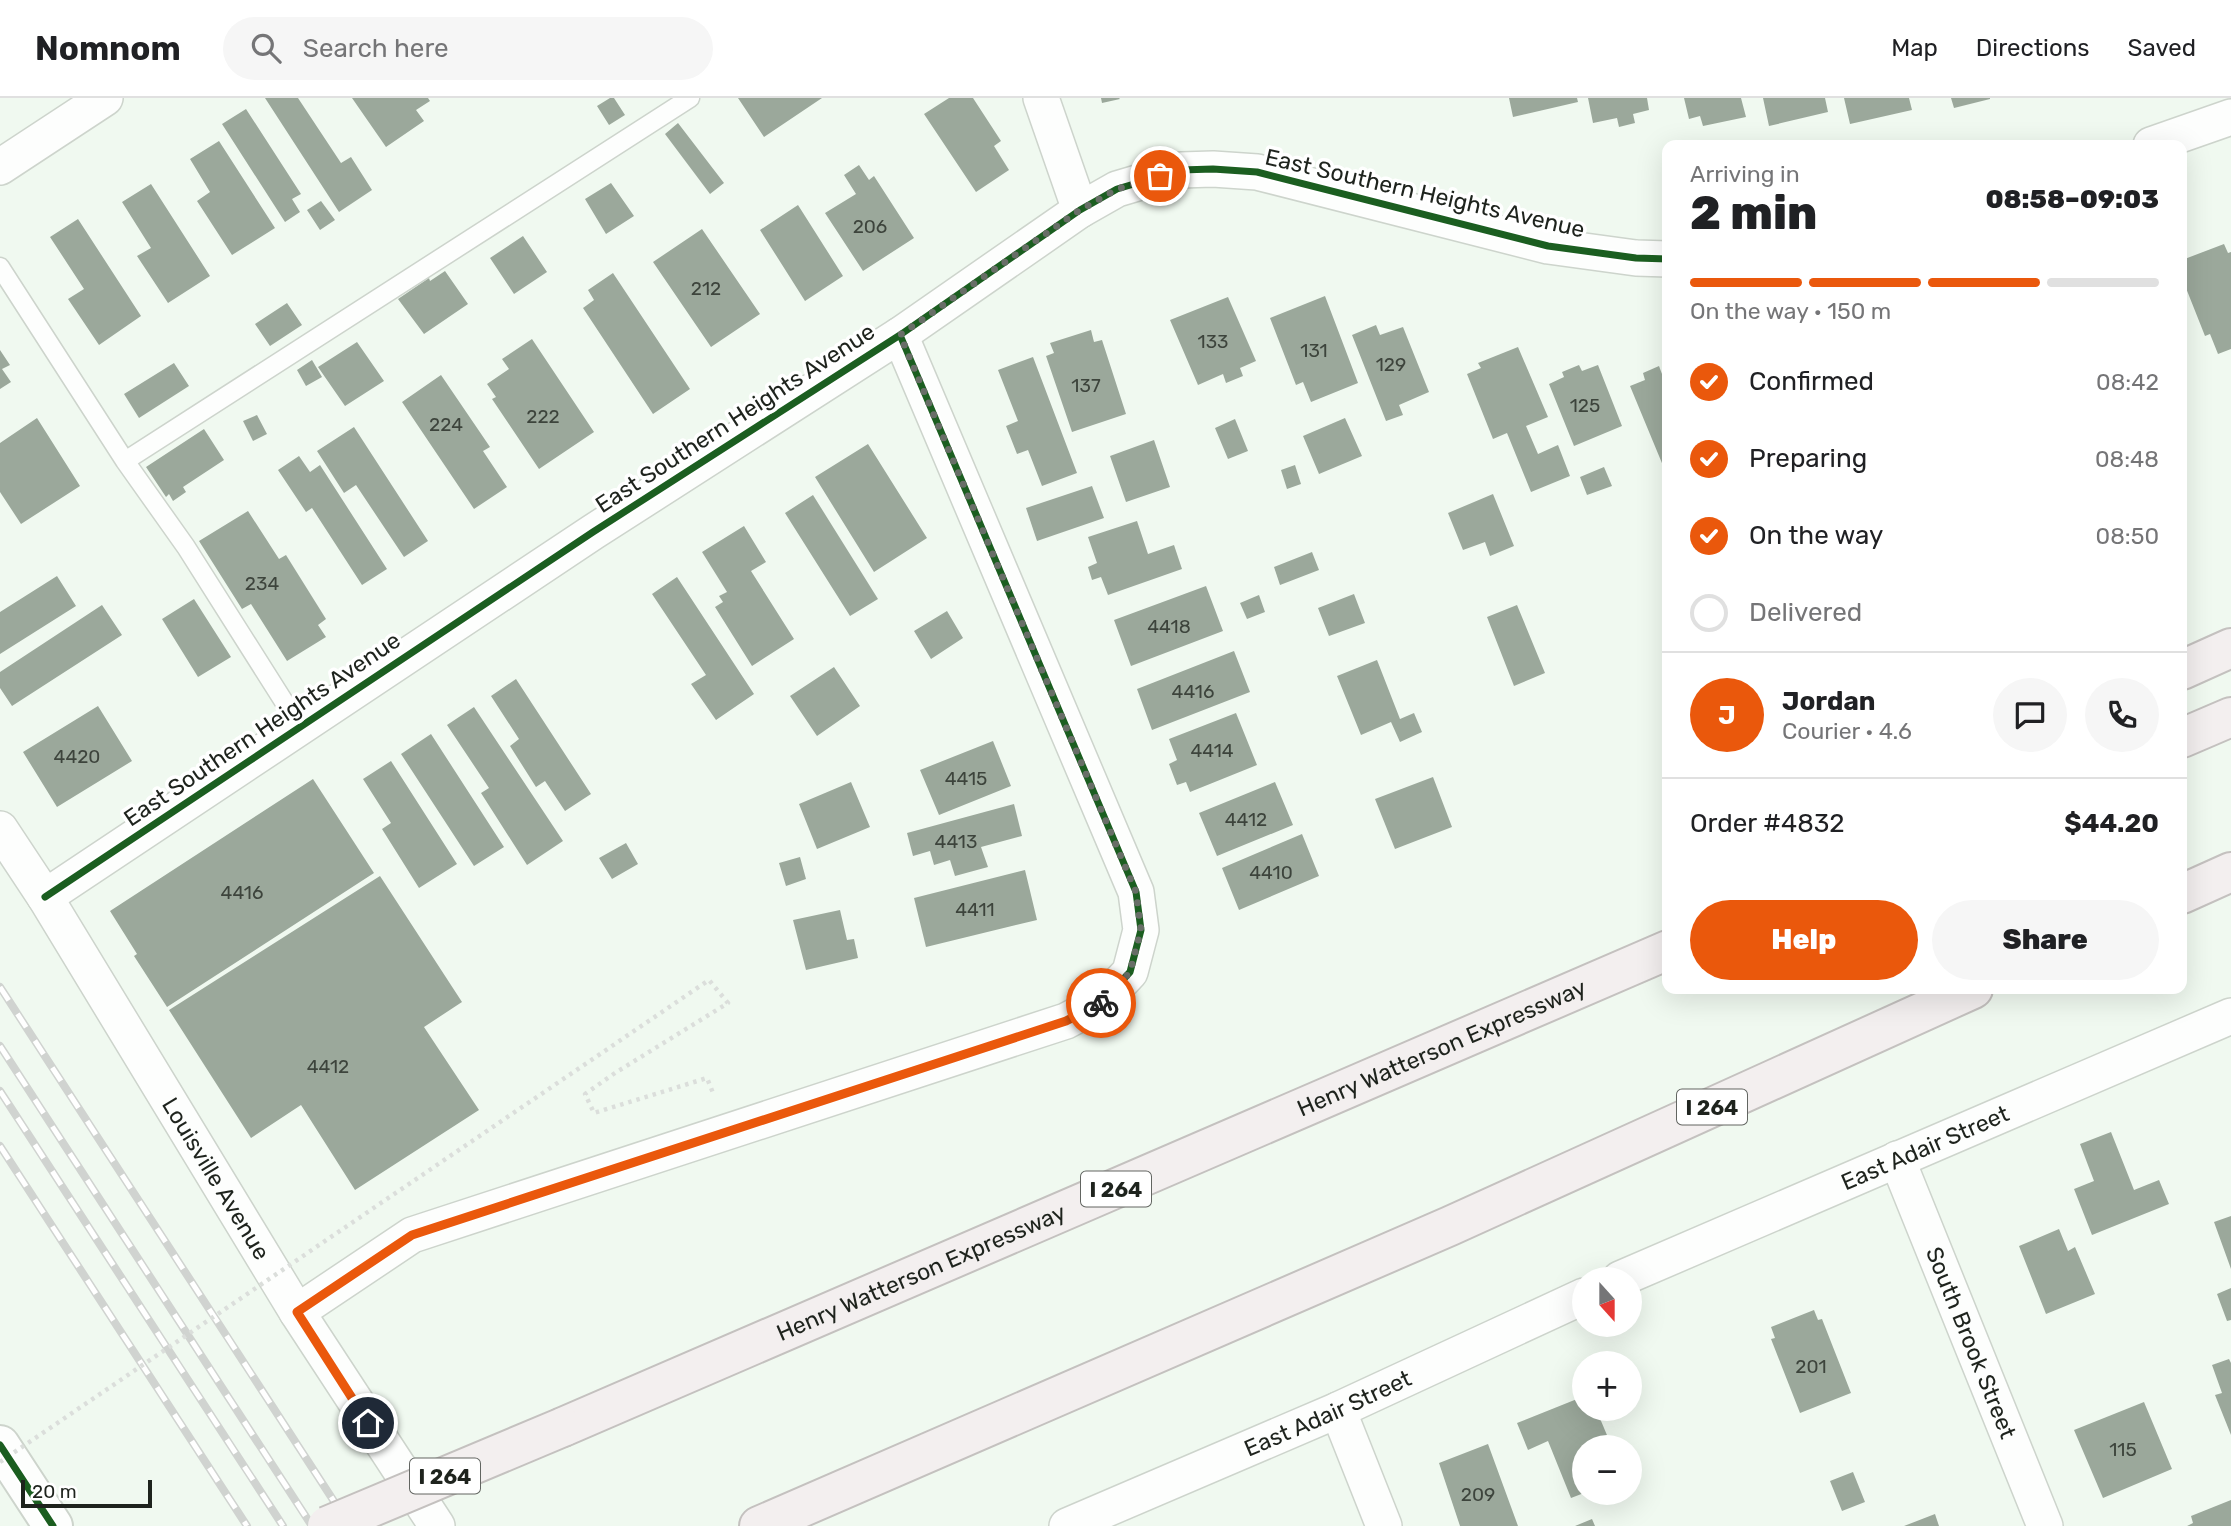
<!DOCTYPE html>
<html lang="en">
<head>
<meta charset="utf-8">
<style>
	:root { --surface:#fff; --page:#f6f6f6; --text:#202124; --muted:#757577; --line:#e0e0e0; --accent:#ea580c }
	body { margin:0; font-family:Rubik,sans-serif; background:var(--page); color:var(--text); height:100vh; display:flex; flex-direction:column; font-size:26px; white-space:nowrap }
	* { box-sizing:border-box; margin:0 }
	p { font-size:23px; color:var(--muted) }
	.icon { flex:none; width:38px; height:38px; fill:none; stroke:currentColor; stroke-width:2; stroke-linecap:round; stroke-linejoin:round }
	.map { position:relative; flex:1; overflow:hidden }
	.side { position:absolute; left:1662px; top:42px; width:525px; height:854px; display:flex; flex-direction:column; background:var(--surface); border-radius:14px; box-shadow:0 7px 28px #0002 }
	.side>* { flex:none }
	.needle { width:46px; rotate:159deg }
	.buttons { position:absolute; left:1572px; top:1169px; display:grid; gap:14px }
	.buttons a { display:grid; place-items:center; width:70px; height:70px; border-radius:50%; background:var(--surface); box-shadow:0 7px 28px #0002; font-size:35px }
	.scale { position:absolute; left:21px; bottom:18px; width:131px; box-sizing:border-box; padding-left:7px; border:4px solid #1e231d; border-top:0; font-size:19px; line-height:24px; white-space:nowrap; color:#1e231d; -webkit-text-stroke:5px #fff; paint-order:stroke }
	.pin { position:absolute; display:grid; place-items:center; width:60px; height:60px; color:#fff; margin:-30px; border:4px solid #fff; border-radius:50%; box-shadow:0 2px 7px #0007 }
	.courier { position:absolute; display:grid; place-items:center; width:70px; height:70px; margin:-35px; border:5px solid #ea580c; border-radius:50%; background:#fff; color:#222; box-shadow:0 2px 9px #0007 }
	.headline em { font-style:normal; font-weight:800 }
	.headline div { display:flex; flex-direction:column-reverse }
	.headline { display:flex; align-items:center; justify-content:space-between; height:119px; padding:0 28px }
	h1 { font-size:46px; font-weight:800; line-height:52px }
	.bar { display:grid; grid-template-columns:repeat(4,1fr); gap:10px 7px; align-content:center; height:84px; padding:0 28px }
	.bar i { height:9px; border-radius:5px; background:var(--line) }
	.bar .current { background:var(--accent) }
	.bar p { grid-column:span 4 }
	.line { display:flex; align-items:center; gap:18px; padding:0 28px; border-top:2px solid var(--line) }
	.line div { flex:1 }
	.round { display:grid; place-items:center; flex:none; width:74px; height:74px; border-radius:37px; background:var(--page) }
	ol { padding:0 28px; list-style:none }
	li { display:flex; align-items:center; gap:21px; height:77px }
	li p { margin-inline-start:auto }
	li .icon { padding:7px; border-radius:50%; background:var(--accent); color:#fff; stroke-width:4 }
	li:last-child { color:var(--muted) }
	li i { width:38px; height:38px; border:4px solid var(--line); border-radius:50% }
	.primary-button { display:flex; gap:14px; margin-top:auto; padding:14px 28px }
	.primary-button a { flex:1; height:80px; border-radius:42px; background:var(--accent); color:#fff; font-size:28px; font-weight:800; line-height:80px; text-align:center }
	.primary-button a+a { background:var(--page); color:var(--text) }
	header { display:flex; align-items:center; gap:42px; box-sizing:border-box; height:98px; padding:0 35px; background:var(--surface); border-bottom:2px solid var(--line) }
	header strong { font-size:33px }
	nav { display:flex; gap:38px; margin-inline-start:auto; font-size:24px }
	.search { width:490px; height:63px; background:var(--page); display:flex; align-items:center; gap:18px; box-sizing:border-box; padding:0 24px; border-radius:38px; color:var(--muted); font-size:26px }
	.map>svg:first-child { display:block }
</style>
</head>
<body>
<header>
<strong>Nomnom</strong>
<div class="search"><svg class="icon" aria-label="search" viewBox="0 0 24 24"><circle cx="10" cy="10" r="6"/><path d="M15 15l6 6"/></svg>Search here</div>
<nav><a>Map</a><a>Directions</a><a>Saved</a></nav>
</header>
<div class="map">
<svg width="2231" height="1428" viewBox="0 0 2231 1428">
	<rect width="100%" height="100%" fill="#f0f9f0"/>
	<!-- building -->
	<path fill="#9ba89b" d="M265 0H298L341 65 351 59 372 92 339 114Z
		M352 0H428L430 3 416 12 424 23 386 49Z
		M610 0H614L625 17 609 27 597 8Z
		M738 0H822L764 39Z
		M949 0H973L1001 43 994 48 1009 72 976 94 924 16Z
		M1101 0H1119L1120 1 1102 5Z
		M1509 0H1577L1578 4 1513 19Z
		M1588 0H1647L1649 12 1633 16 1635 25 1619 29 1617 20 1593 25Z
		M1684 0H1741L1746 19 1703 28 1700 18 1689 21Z
		M1763 0H1825L1828 14 1769 28Z
		M1844 0H1909L1912 12 1850 26Z
		M1951 0H1990V1L1954 10Z
		M246 11 301 96 292 101 300 114 285 124 222 26Z
		M678 25 724 85 710 96 665 36Z
		M219 43 275 130 232 157 197 103 210 94 190 61Z
		M859 67 869 82 874 78 914 140 863 173 825 115 856 96 844 77Z
		M611 85 634 118 606 136 585 101Z
		M151 86 210 178 168 205 137 158 151 150 122 104Z
		M321 103 335 122 320 132 307 112Z
		M798 107 843 178 805 203 760 132Z
		M78 121 141 218 99 247 68 201 84 191 50 139Z
		M702 131 760 216 711 249 653 164Z
		M523 138 547 174 514 196 490 160Z
		M2224 146 2228 155 2231 154V251L2218 256 2210 236 2205 238 2182 180V173L2185 172 2182 162Z
		M445 173 468 206 424 236 398 201 429 180 430 183Z
		M613 175 690 291 653 316 583 210 594 202 588 192Z
		M1325 198 1358 285 1311 304 1303 284 1296 287 1270 220Z
		M1228 199 1256 263 1240 270 1243 278 1226 285 1223 276 1198 287 1170 222Z
		M287 205 302 227 270 248 255 226Z
		M1376 227 1380 237 1403 229 1429 294 1399 307 1403 317 1386 323 1352 237Z
		M1091 232 1094 244 1102 242 1126 316 1072 334 1046 258 1054 255 1050 245Z
		M532 241 594 334 539 371 492 301 496 299 487 286 509 271 502 261Z
		M357 244 384 283 345 308 318 269Z
		M1518 249 1548 319 1526 328 1538 356 1558 347 1570 378 1531 394 1507 335 1493 341 1467 276 1481 270 1478 265Z
		M0 252 10 267 2 271 11 284 0 291Z
		M1033 259 1077 375 1042 388 1028 352 1017 356 1006 328 1018 323 998 272Z
		M312 262 322 279 306 288 297 272Z
		M174 265 189 288 139 320 124 296Z
		M1579 267 1582 273 1598 267 1622 328 1574 348 1549 286 1564 279 1562 274Z
		M1659 268 1662 276 1668 274V369L1664 370 1630 288 1645 282 1643 275Z
		M441 277 490 349 483 353 507 389 474 411 402 304Z
		M257 317 267 336 253 343 243 323Z
		M37 320 80 388 21 426 0 394V345Z
		M1345 320 1362 358 1319 376 1303 338Z
		M1235 321 1248 353 1228 361 1215 330Z
		M354 329 428 443 404 459 356 387 344 395 317 353Z
		M204 331 224 362 183 389 186 394 173 403 169 396 166 399 146 369Z
		M1154 342 1170 389 1126 404 1110 358Z
		M868 346 927 440 874 474 815 379Z
		M299 358 310 374 320 367 387 471 362 487 312 410 306 414 278 372Z
		M1295 367 1301 386 1287 391 1281 372Z
		M1604 369 1612 388 1587 397 1580 379Z
		M1092 388 1104 420 1037 443 1026 410Z
		M1493 396 1514 448 1490 458 1485 444 1463 452 1448 415Z
		M813 397 878 501 850 518 785 415Z
		M248 413 279 461 286 457 326 521 318 527 326 539 287 563 251 506 242 511 199 443Z
		M1137 423 1148 456 1174 447 1182 471 1108 497 1101 479 1092 482 1088 469 1097 465 1088 439Z
		M744 428 766 464 751 473 794 541 752 568 715 509 723 504 719 498 727 494 702 454Z
		M1312 454 1319 472 1280 487 1274 469Z
		M57 478 76 508 0 556V514Z
		M677 479 754 596 716 622 691 586 706 577 652 496Z
		M1206 488 1223 533 1131 568 1114 522Z
		M1354 496 1365 525 1329 538 1318 510Z
		M1259 497 1265 514 1247 521 1240 505Z
		M194 501 231 559 198 579 162 521Z
		M102 507 122 537 12 608 0 590V574Z
		M1517 507 1545 575 1514 588 1487 519Z
		M947 513 963 540 931 561 914 533Z
		M1234 553 1250 594 1152 632 1137 591Z
		M1377 562 1400 621 1414 615 1422 634 1400 644 1391 624 1361 637 1337 578Z
		M834 569 860 608 817 638 790 598Z
		M516 581 591 696 565 713 545 683 536 689 510 648 519 641 491 598Z
		M98 608 132 663 57 709 23 654Z
		M474 609 563 743 527 767 481 695 489 690 447 627Z
		M1236 615 1257 667 1190 694 1186 684 1177 687 1169 666 1177 662 1169 641Z
		M431 636 504 749 474 768 401 656Z
		M993 643 1011 688 939 717 920 672Z
		M391 663 457 766 419 790 382 731 391 725 363 681Z
		M1433 679 1452 729 1395 751 1375 701Z
		M313 681 374 775 167 909 134 858 137 856 110 813Z
		M851 684 870 729 817 751 799 706Z
		M1275 684 1293 727 1217 758 1199 715Z
		M1014 706 1022 738 981 749 988 769 955 778 950 762 934 767 930 753 913 758 907 735Z
		M1302 736 1319 778 1239 812 1222 770Z
		M626 745 638 766 612 781 599 760Z
		M800 759 806 781 786 788 779 765Z
		M1025 772 1037 822 926 849 914 800Z
		M380 778 462 904 424 929 479 1012 355 1092 301 1007 251 1040 169 912Z
		M840 812 847 842 854 841 858 860 806 872 793 822Z
		M2111 1034 2134 1092 2159 1082 2169 1106 2092 1137 2074 1091 2094 1083 2080 1046Z
		M2231 1118V1171L2214 1124Z
		M2059 1131 2068 1153 2075 1149 2095 1196 2046 1216 2019 1148Z
		M2231 1190V1222L2227 1223 2217 1196Z
		M1814 1212 1818 1222 1822 1221 1851 1295 1800 1315 1771 1241 1775 1240 1771 1229Z
		M2229 1261 2231 1265V1337L2215 1297 2222 1295 2212 1267Z
		M1582 1299 1584 1311H1596L1612 1349H1584V1395L1571 1400 1548 1343 1528 1352 1517 1325Z
		M2144 1304 2172 1371 2103 1400 2074 1332Z
		M1488 1346 1518 1428H1460L1439 1365Z
		M1853 1374 1865 1404 1842 1413 1830 1383Z
		M2231 1402V1428H2187L2193 1425 2191 1418Z
		M1935 1416 1939 1428H1904Z
		M1592 1421 1595 1428H1575Z"/>
	<g fill="none" stroke-linecap="round" stroke-linejoin="round">
		<!-- lane casing -->
		<g stroke="#cdd4cc" stroke-width="21">
			<path id="lane" d="M0 169 125 363 690 0
				M125 363 186 449 300 629"/>
		</g>
		<!-- street casing -->
		<g stroke="#cdd4cc" stroke-width="38">
			<g id="street">
				<path d="M1041 0 1080 112"/>
				<path d="M2151 47 2231 19"/>
				<path d="M0 69 105 0"/>
				<path id="s1" d="M0 731 45 799 297 1214 437 1428"/>
				<path d="M45 799 593 434 900 237 1080 112 1117 91 1181 72 1213 71 1257 74 1548 148 1636 160 1668 161"/>
				<path id="s2" d="M1897 1061 2045 1428"/>
				<path id="s3" d="M1620 1181 2231 918"/>
				<path d="M297 1214 412 1137 1066 923 1102 904 1130 874 1141 832 1136 794 900 237"/>
				<path d="M1338 1312 1384 1428"/>
				<path id="s4" d="M1067 1428 1338 1312 1584 1198"/>
			</g>
		</g>
		<!-- secondary casing -->
		<g stroke="#cdd4cc" stroke-width="42">
			<path id="secondary" d="M0 1347 53 1428"/>
		</g>
		<!-- highway casing -->
		<g stroke="#c4c1bf" stroke-width="42">
			<g id="highway">
				<path d="M2182 572 2231 550"/>
				<path d="M2182 640 2231 619"/>
				<path d="M2182 796 2231 774"/>
				<path id="s5" d="M563 1329 1668 852"/>
				<path d="M759 1428 1450 1128 1973 891"/>
			</g>
		</g>
		<!-- path -->
		<path stroke="#dbdedb" stroke-width="4.5" stroke-dasharray="3.5 5" stroke-linecap="butt" d="M615 975 585 996 594 1015 707 980 713 995"/>
		<!-- lane -->
		<use href="#lane" stroke="#fdfefd" stroke-width="18"/>
		<!-- street -->
		<use href="#street" stroke="#fdfefd" stroke-width="35"/>
		<!-- secondary -->
		<use href="#secondary" stroke="#fdfefd" stroke-width="38"/>
		<!-- highway -->
		<use href="#highway" stroke="#f3efef" stroke-width="38"/>
		<!-- rail casing -->
		<g stroke="#d0d3d0" stroke-width="8">
			<path id="rail" d="M0 889 350 1428
				M0 948 312 1428
				M0 993 283 1428
				M0 1048 247 1428"/>
		</g>
		<!-- rail -->
		<use href="#rail" stroke="#fff" stroke-width="5" stroke-dasharray="16" stroke-linecap="butt"/>
		<!-- highway-bridge casing -->
		<g stroke="#c4c1bf" stroke-width="42" stroke-linecap="butt">
			<path id="highway-bridge" d="M327 1428 563 1329"/>
		</g>
		<!-- path-bridge -->
		<path stroke="#dbdedb" stroke-width="4.5" stroke-dasharray="3.5 5" stroke-linecap="butt" d="M0 1364 709 882 728 905 615 975"/>
		<!-- highway-bridge -->
		<use href="#highway-bridge" stroke="#f3efef" stroke-width="38"/>
		<!-- cycleway casing -->
		<g stroke="#fff" stroke-width="11">
			<path id="cycleway" d="M45 799 593 434 900 237 1080 112 1117 91 1181 72 1213 71 1257 74 1548 148 1636 160 1668 161
				M297 1214 412 1137 1066 923 1102 904 1130 874 1141 832 1136 794 900 237
				M0 1347 53 1428"/>
		</g>
		<!-- cycleway -->
		<use href="#cycleway" stroke="#1b5e20" stroke-width="7"/>
	</g>
	<g fill="none" stroke-linecap="round" stroke-linejoin="round">
		<!-- done -->
		<path stroke="#686e67" stroke-width="7" stroke-dasharray="0 12.6" d="M1101 905 1130 874 1141 832 1136 794 900 237 1080 112 1117 91 1160 78"/>
		<!-- route -->
		<path stroke="#ea580c" stroke-width="9" d="M368 1325 297 1214 412 1137 1066 923 1101 905"/>
	</g>
	<g text-anchor="middle" dominant-baseline="central" stroke-width="7" stroke-linejoin="round" paint-order="stroke">
		<!-- number labels -->
		<g font-size="19" fill="#3d443c">
			<text x="870" y="128">206</text>
			<text x="706" y="190">212</text>
			<text x="1213" y="243">133</text>
			<text x="1314" y="252">131</text>
			<text x="1391" y="266">129</text>
			<text x="1086" y="287">137</text>
			<text x="1585" y="307">125</text>
			<text x="543" y="318">222</text>
			<text x="446" y="326">224</text>
			<text x="262" y="485">234</text>
			<text x="1169" y="528">4418</text>
			<text x="1193" y="593">4416</text>
			<text x="1212" y="652">4414</text>
			<text x="77" y="658">4420</text>
			<text x="966" y="680">4415</text>
			<text x="1246" y="721">4412</text>
			<text x="956" y="743">4413</text>
			<text x="1271" y="774">4410</text>
			<text x="242" y="794">4416</text>
			<text x="975" y="811">4411</text>
			<text x="328" y="968">4412</text>
			<text x="1811" y="1268">201</text>
			<text x="2123" y="1351">115</text>
			<text x="1478" y="1396">209</text>
		</g>
		<!-- shield labels -->
		<g fill="#fff" stroke="#626561" stroke-width="2">
			<rect x="1677" y="991.5" width="70" height="35" rx="5"/>
			<rect x="1081" y="1073.5" width="70" height="35" rx="5"/>
			<rect x="410" y="1360.5" width="70" height="35" rx="5"/>
		</g>
		<g font-size="21" font-weight="bold" fill="#1e231d">
			<text x="1712" y="1009">I 264</text>
			<text x="1116" y="1091">I 264</text>
			<text x="445" y="1378">I 264</text>
		</g>
		<!-- street labels -->
		<g font-size="23" fill="#1e231d" stroke="#fff">
			<text transform="translate(1425 95) rotate(13)">East Southern Heights Avenue</text>
			<text transform="translate(735 320) rotate(-33)">East Southern Heights Avenue</text>
			<text transform="translate(262 631) rotate(-34)">East Southern Heights Avenue</text>
			<text stroke="none"><textPath href="#s5" startOffset="957">Henry Watterson Expressway</textPath></text>
			<text stroke="none"><textPath href="#s3" startOffset="332">East Adair Street</textPath></text>
			<text stroke="none"><textPath href="#s1" startOffset="411">Louisville Avenue</textPath></text>
			<text stroke="none"><textPath href="#s5" startOffset="390">Henry Watterson Expressway</textPath></text>
			<text stroke="none"><textPath href="#s2" startOffset="198">South Brook Street</textPath></text>
			<text stroke="none"><textPath href="#s4" startOffset="284">East Adair Street</textPath></text>
		</g>
	</g>
</svg>
<div class="buttons">
<a><svg class="needle" viewBox="-14 -14 28 28"><path d="M0-13l5 13h-10z" fill="#e53935"/><path d="M0 13l5-13h-10z" fill="#757577"/></svg></a>
<a>+</a>
<a>−</a>
</div>
<div class="scale">20 m</div>
<div class="pin" style="left:1160px;top:78px;background:#ea580c"><svg class="icon" aria-label="bag" viewBox="0 0 24 24"><path d="M5 8h14l-1 12H6zM9 8a3 3 0 0 1 6 0"/></svg></div>
<div class="pin" style="left:368px;top:1325px;background:#1f2937"><svg class="icon" aria-label="home" viewBox="0 0 24 24"><path d="M3 11l9-7 9 7M6 9v11h12V9"/></svg></div>
<div class="courier" style="left:1101px;top:905px"><svg class="icon" aria-label="bike" viewBox="0 0 24 24"><circle cx="6" cy="16" r="4"/><circle cx="18" cy="16" r="4"/><path d="M6 16l4-8h5l3 8M10 8l3 8H6M13 5h3"/></svg></div>
<section class="side">
<div class="headline"><div><h1>2 min</h1><p>Arriving in</p></div><em>08:58–09:03</em></div>
<div class="bar"><i class="current"></i><i class="current"></i><i class="current"></i><i></i><p>On the way · 150 m</p></div>
<ol>
<li><svg class="icon" aria-label="check" viewBox="0 0 24 24"><path d="M5 12l5 5 9-10"/></svg>Confirmed<p>08:42</p></li>
<li><svg class="icon" aria-label="check" viewBox="0 0 24 24"><path d="M5 12l5 5 9-10"/></svg>Preparing<p>08:48</p></li>
<li><svg class="icon" aria-label="check" viewBox="0 0 24 24"><path d="M5 12l5 5 9-10"/></svg>On the way<p>08:50</p></li>
<li><i></i>Delivered</li>
</ol>
<div class="line" style="height:126px"><b class="round" style="background:var(--accent);color:#fff">J</b><div><b>Jordan</b><p>Courier · 4.6</p></div><a class="round"><svg class="icon" aria-label="chat" viewBox="0 0 24 24"><path d="M4 5h16v11H9l-5 4z"/></svg></a><a class="round"><svg class="icon" aria-label="phone" viewBox="0 0 24 24"><path d="M5 4h4l2 5-3 2q2 4 5 5l2-3 5 2v4C11 20 4 13 5 4z"/></svg></a></div>
<div class="line" style="height:91px"><div>Order #4832</div><b>$44.20</b></div>
<div class="primary-button"><a>Help</a><a>Share</a></div>
</section>
</div>
</body>
</html>
